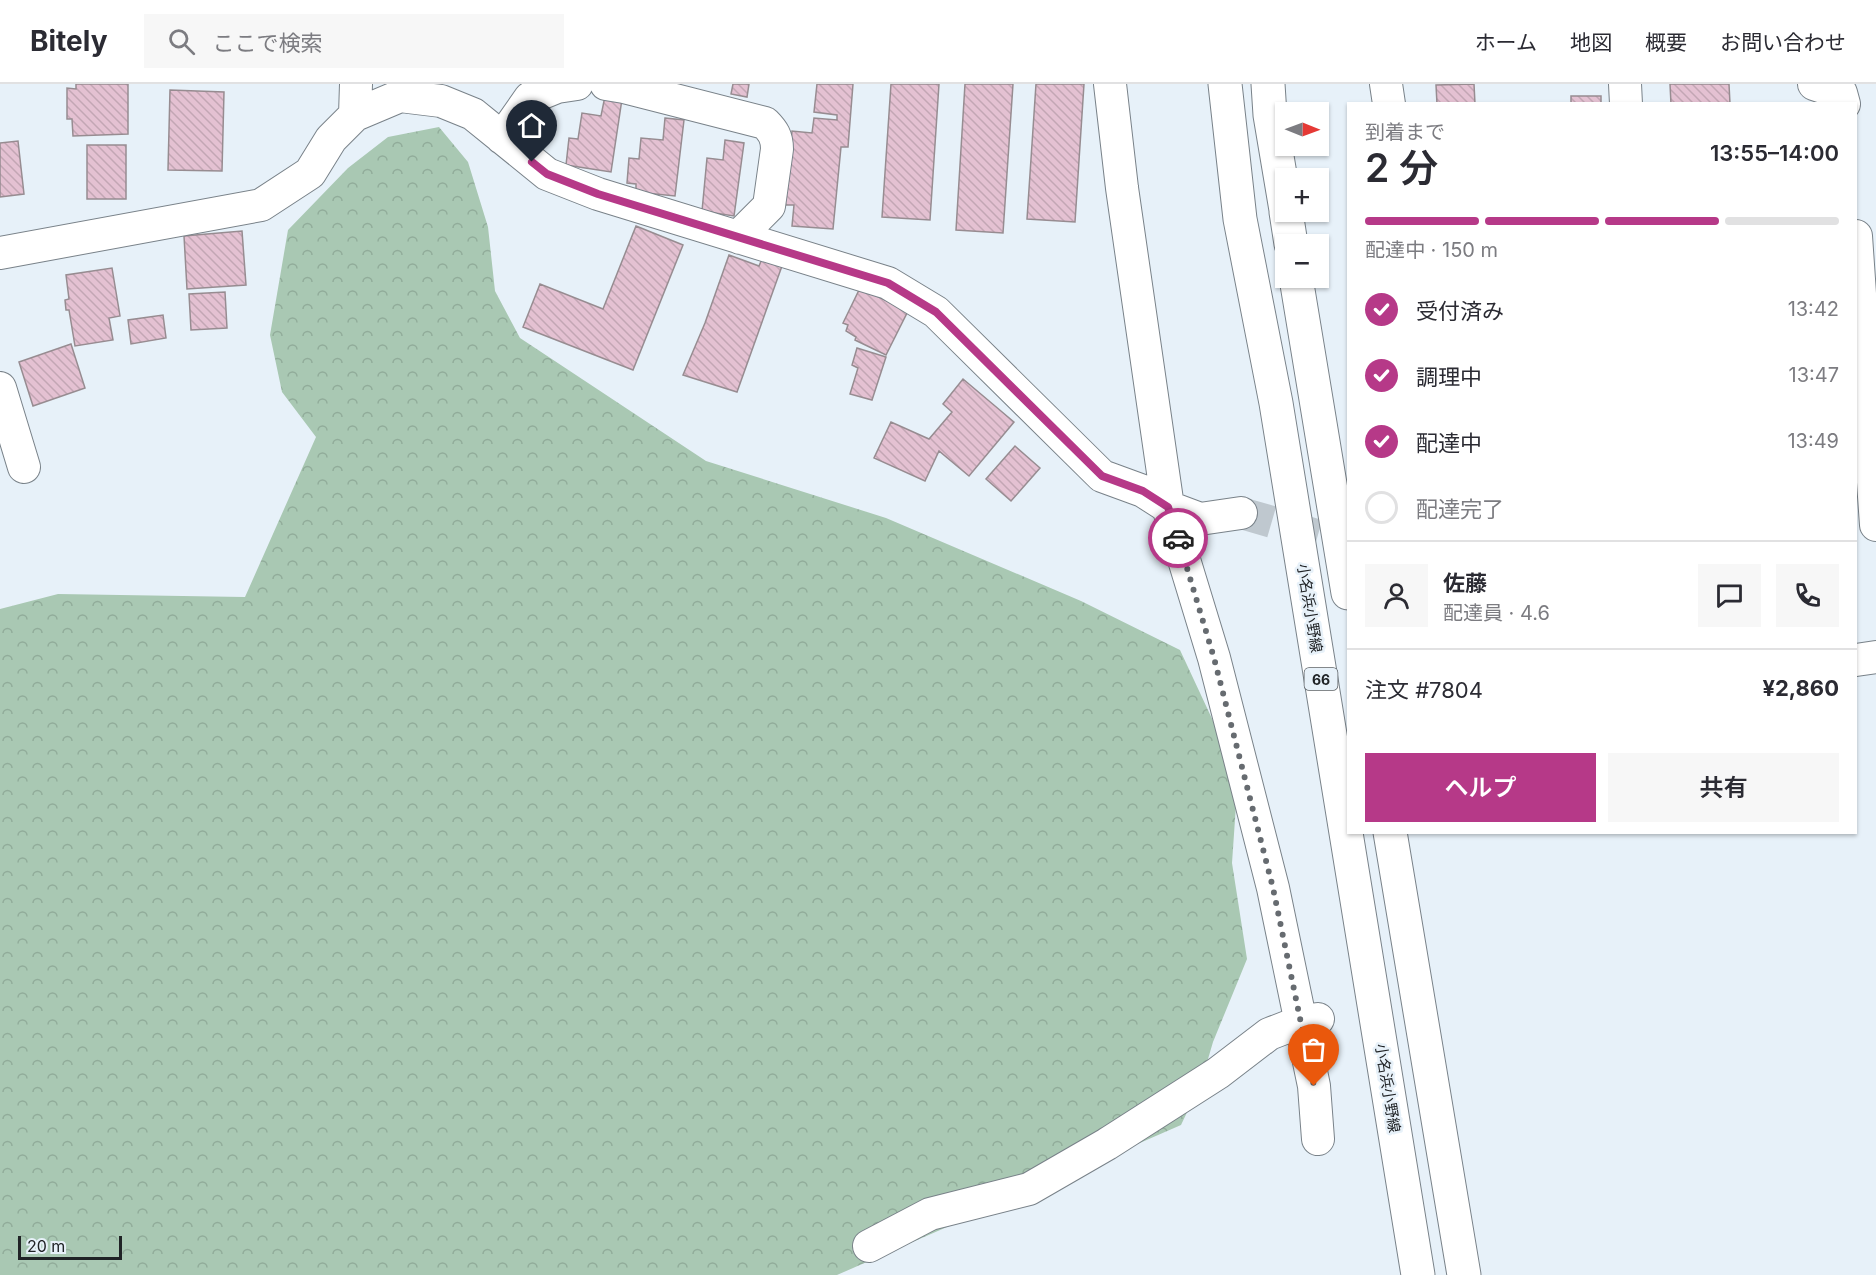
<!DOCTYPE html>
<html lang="ja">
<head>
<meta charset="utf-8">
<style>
	:root { --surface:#fff; --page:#f7f7f7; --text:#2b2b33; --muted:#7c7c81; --line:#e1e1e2; --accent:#b63988 }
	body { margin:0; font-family:Inter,"Noto Sans JP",sans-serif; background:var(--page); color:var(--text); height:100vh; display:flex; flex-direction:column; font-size:22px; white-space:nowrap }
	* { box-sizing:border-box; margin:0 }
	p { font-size:20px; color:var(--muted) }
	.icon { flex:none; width:33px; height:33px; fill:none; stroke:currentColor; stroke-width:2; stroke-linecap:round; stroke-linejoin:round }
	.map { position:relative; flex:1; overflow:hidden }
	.sheet { position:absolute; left:1347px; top:18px; width:510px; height:732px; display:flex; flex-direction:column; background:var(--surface); border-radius:0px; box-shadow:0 2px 4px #0004 }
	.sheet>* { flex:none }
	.needle { width:39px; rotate:91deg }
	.buttons { position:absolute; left:1275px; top:18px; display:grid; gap:12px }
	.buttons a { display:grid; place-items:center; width:54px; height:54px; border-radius:0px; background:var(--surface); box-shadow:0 2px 4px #0004; font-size:30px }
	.scale { position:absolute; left:18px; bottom:15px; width:104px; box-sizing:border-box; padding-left:6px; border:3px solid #202326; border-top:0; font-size:16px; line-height:21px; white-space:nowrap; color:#202326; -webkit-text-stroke:4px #e7f1f9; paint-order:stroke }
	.pin { position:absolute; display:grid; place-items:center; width:51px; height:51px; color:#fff; margin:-62px -26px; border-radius:50% 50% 50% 0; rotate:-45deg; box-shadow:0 0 6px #0007 }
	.pin .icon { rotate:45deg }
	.courier { position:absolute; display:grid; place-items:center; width:60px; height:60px; margin:-30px; border:4px solid #b63988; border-radius:50%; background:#fff; color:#222; box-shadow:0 2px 8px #0007 }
	.headline em { font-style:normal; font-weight:600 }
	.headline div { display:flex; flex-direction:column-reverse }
	.headline { display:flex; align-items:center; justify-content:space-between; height:102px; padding:0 18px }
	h1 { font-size:39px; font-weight:600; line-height:45px }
	.bar { display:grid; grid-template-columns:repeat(4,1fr); gap:9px 6px; align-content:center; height:72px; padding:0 18px }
	.bar i { height:8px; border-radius:4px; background:var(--line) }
	.bar .current { background:var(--accent) }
	.bar p { grid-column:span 4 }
	.line { display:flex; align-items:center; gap:15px; padding:0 18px; border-top:2px solid var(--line) }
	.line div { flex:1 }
	.round { display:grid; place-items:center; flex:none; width:63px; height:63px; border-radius:0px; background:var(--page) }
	ol { padding:0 18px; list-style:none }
	li { display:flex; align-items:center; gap:18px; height:66px }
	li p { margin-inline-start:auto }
	li .icon { padding:6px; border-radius:50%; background:var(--accent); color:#fff; stroke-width:4 }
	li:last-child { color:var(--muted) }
	li i { width:33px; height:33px; border:3px solid var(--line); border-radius:50% }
	.button { display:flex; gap:12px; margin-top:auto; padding:12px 18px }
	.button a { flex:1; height:69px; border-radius:0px; background:var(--accent); color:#fff; font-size:24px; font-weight:600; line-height:69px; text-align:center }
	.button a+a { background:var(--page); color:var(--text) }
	header { display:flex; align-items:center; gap:36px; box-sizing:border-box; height:84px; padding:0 30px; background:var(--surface); border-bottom:2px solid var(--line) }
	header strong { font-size:28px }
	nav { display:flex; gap:33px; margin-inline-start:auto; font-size:21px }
	.search { width:420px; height:54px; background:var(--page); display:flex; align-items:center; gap:15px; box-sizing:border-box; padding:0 21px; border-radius:0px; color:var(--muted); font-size:22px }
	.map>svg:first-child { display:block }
</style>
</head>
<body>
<header>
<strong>Bitely</strong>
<div class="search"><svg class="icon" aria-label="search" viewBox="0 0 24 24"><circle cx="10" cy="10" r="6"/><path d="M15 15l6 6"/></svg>ここで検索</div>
<nav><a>ホーム</a><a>地図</a><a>概要</a><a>お問い合わせ</a></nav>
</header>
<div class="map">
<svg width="1876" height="1191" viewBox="0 0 1876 1191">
	<defs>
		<pattern id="forest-crowns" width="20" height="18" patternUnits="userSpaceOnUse" patternTransform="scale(1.5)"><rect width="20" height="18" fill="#a9c8b3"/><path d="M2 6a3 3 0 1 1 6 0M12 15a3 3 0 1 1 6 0" fill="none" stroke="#91ac9a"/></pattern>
		<pattern id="building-back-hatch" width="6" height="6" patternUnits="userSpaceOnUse" patternTransform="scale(1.5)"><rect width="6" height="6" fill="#e4c1d2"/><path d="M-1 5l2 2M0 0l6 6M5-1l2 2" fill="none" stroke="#c3a6b4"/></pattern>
	</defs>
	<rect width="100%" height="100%" fill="#e7f1f9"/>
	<!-- forest -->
	<path fill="url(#forest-crowns)" d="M439 43 468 78 488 143 495 207 520 254 706 377 886 434 1081 517 1180 566 1221 654 1236 721 1232 779 1247 875 1213 958 1201 999 1181 1041 837 1191H0V525L58 510 245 513 316 353 282 308 270 251 288 146 348 84 388 53Z"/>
	<!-- building -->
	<path fill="url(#building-back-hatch)" stroke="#978c91" stroke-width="1.5" d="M76 0H128V50L73 52 72 35H67V4L76 5Z
		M733 0H749L747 13 731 10Z
		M817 0H853L848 63H841L833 145 792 142 794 121H785L792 47 812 49 814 34 837 36V31L814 28Z
		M891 0H939L930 136 882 133Z
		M965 0H1013L1003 149 956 146Z
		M1036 0H1084L1075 138 1027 135Z
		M1474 0 1475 20H1437L1436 1Z
		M1670 0H1729L1730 20H1671Z
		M170 6 224 8 222 87 168 86Z
		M605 12 622 15 611 88 566 81 569 54 578 55 582 29 601 32Z
		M1571 12H1601V20H1571Z
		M665 34 684 36 675 112 636 108V100L627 99 629 74 639 75 641 54 663 56Z
		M725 56 744 59 734 132 702 127 707 74 723 76Z
		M18 57 24 110 0 113V59Z
		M87 61H126V115H87Z
		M636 142 683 161 633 286 523 243 540 200 603 225Z
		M242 147 246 201 187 205 184 152Z
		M729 171 759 182 762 175 782 182 737 308 683 291 705 239Z
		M112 184 120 232 109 234 113 256 75 262 69 226H66L65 216 69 215 66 191Z
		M860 204 908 227 886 271 855 256 856 253 846 247 848 241 843 239Z
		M225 208 227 244 191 246 189 210Z
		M163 231 166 254 131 260 128 236Z
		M71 260 85 304 33 322 19 278Z
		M857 264 886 273 872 316 850 310 858 284 852 281Z
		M963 295 1014 338 969 392 939 367 925 397 874 374 891 338 929 355 952 328 943 320Z
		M1015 362 1040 384 1011 417 986 395Z"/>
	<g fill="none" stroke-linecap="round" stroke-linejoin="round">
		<!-- street-tunnel -->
		<path stroke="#bfc8cf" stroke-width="32" stroke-dasharray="32 16" stroke-linecap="butt" d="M1241 429 1348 460"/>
		<!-- street casing -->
		<g stroke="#798289" stroke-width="34">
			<path id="street" d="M606 0 624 3 765 39C773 47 777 53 777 65L769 122 744 147 740 154
				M1110 0 1122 104 1168 423 1214 574 1273 804 1314 1002 1318 1055
				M1386 0 1389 20
				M1625 0 1626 20
				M1814 0 1841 9 1844 20
				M355 31 356 0
				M502 54 530 14 557 3 577 0
				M1856 152 1876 441
				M0 169 261 121 310 89 331 55 355 31 400 12 441 17 473 30 547 90 598 110 888 199 936 228 1102 392 1143 407 1168 423 1200 435 1241 429
				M0 304 24 383
				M1856 576 1876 573
				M869 1162 930 1130 1029 1105 1107 1060 1218 989 1269 950 1300 938 1318 935"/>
		</g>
		<!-- primary casing -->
		<g stroke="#798289" stroke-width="35">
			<path id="primary" d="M1225 0 1240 135 1276 319 1418 1191
				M1268 0 1270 31 1286 126
				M1286 128 1291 160
				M1296 194 1348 509
				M1390 748 1464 1191"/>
		</g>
		<!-- street -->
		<use href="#street" stroke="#fff" stroke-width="32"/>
		<!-- primary -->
		<use href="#primary" stroke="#fff" stroke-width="33"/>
	</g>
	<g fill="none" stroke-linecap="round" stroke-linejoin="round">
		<!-- done -->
		<path stroke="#666b70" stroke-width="6" stroke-dasharray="0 10.8" d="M1178 454 1214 574 1273 804 1314 1002"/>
		<!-- route -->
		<path stroke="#b63988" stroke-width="8" d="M532 78 547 90 598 110 888 199 936 228 1102 392 1143 407 1168 423 1178 454"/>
	</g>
	<g text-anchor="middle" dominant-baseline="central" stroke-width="5" stroke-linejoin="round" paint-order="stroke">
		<!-- shield labels -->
		<rect fill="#e7f1f9" stroke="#5c6165" stroke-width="1.5" x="1304.5" y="584" width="33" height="22" rx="4.5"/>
		<g font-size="14" font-weight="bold" fill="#202326">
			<text x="1321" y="595">66</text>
		</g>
		<!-- street labels -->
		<g font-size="15" fill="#202326" stroke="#e7f1f9">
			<text transform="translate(1310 524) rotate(81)">小名浜小野線</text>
			<text transform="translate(1388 1004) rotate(81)">小名浜小野線</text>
		</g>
	</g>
</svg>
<div class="buttons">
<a><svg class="needle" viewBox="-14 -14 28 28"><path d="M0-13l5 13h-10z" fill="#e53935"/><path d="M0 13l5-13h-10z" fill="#7c7c81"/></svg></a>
<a>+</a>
<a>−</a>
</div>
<div class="scale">20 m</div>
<div class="pin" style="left:1314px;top:1002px;background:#ea580c"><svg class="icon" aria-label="bag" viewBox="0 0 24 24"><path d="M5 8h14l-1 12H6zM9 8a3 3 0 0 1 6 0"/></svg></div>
<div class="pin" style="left:532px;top:78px;background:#1f2937"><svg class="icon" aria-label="home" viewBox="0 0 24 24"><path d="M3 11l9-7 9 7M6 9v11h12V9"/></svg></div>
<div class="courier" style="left:1178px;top:454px"><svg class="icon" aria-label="car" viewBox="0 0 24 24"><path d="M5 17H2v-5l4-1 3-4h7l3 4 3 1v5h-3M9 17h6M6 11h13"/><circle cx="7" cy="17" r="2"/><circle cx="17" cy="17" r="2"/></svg></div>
<section class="sheet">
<div class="headline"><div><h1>2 分</h1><p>到着まで</p></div><em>13:55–14:00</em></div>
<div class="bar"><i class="current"></i><i class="current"></i><i class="current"></i><i></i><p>配達中 · 150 m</p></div>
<ol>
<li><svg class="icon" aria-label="check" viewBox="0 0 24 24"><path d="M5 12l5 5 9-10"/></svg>受付済み<p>13:42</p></li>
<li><svg class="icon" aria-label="check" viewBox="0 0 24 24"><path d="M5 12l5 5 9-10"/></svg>調理中<p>13:47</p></li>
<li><svg class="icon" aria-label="check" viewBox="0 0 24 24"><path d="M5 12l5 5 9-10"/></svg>配達中<p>13:49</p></li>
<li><i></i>配達完了</li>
</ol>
<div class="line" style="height:108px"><a class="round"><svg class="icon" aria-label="person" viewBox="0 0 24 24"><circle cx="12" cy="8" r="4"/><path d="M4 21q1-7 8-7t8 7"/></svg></a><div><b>佐藤</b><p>配達員 · 4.6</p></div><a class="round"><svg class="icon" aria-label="chat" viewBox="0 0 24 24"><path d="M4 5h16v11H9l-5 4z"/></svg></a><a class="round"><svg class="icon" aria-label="phone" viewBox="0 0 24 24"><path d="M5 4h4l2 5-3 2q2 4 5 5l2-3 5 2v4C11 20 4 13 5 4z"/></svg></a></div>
<div class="line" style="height:78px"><div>注文 #7804</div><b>¥2,860</b></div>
<div class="button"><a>ヘルプ</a><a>共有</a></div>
</section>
</div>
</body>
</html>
